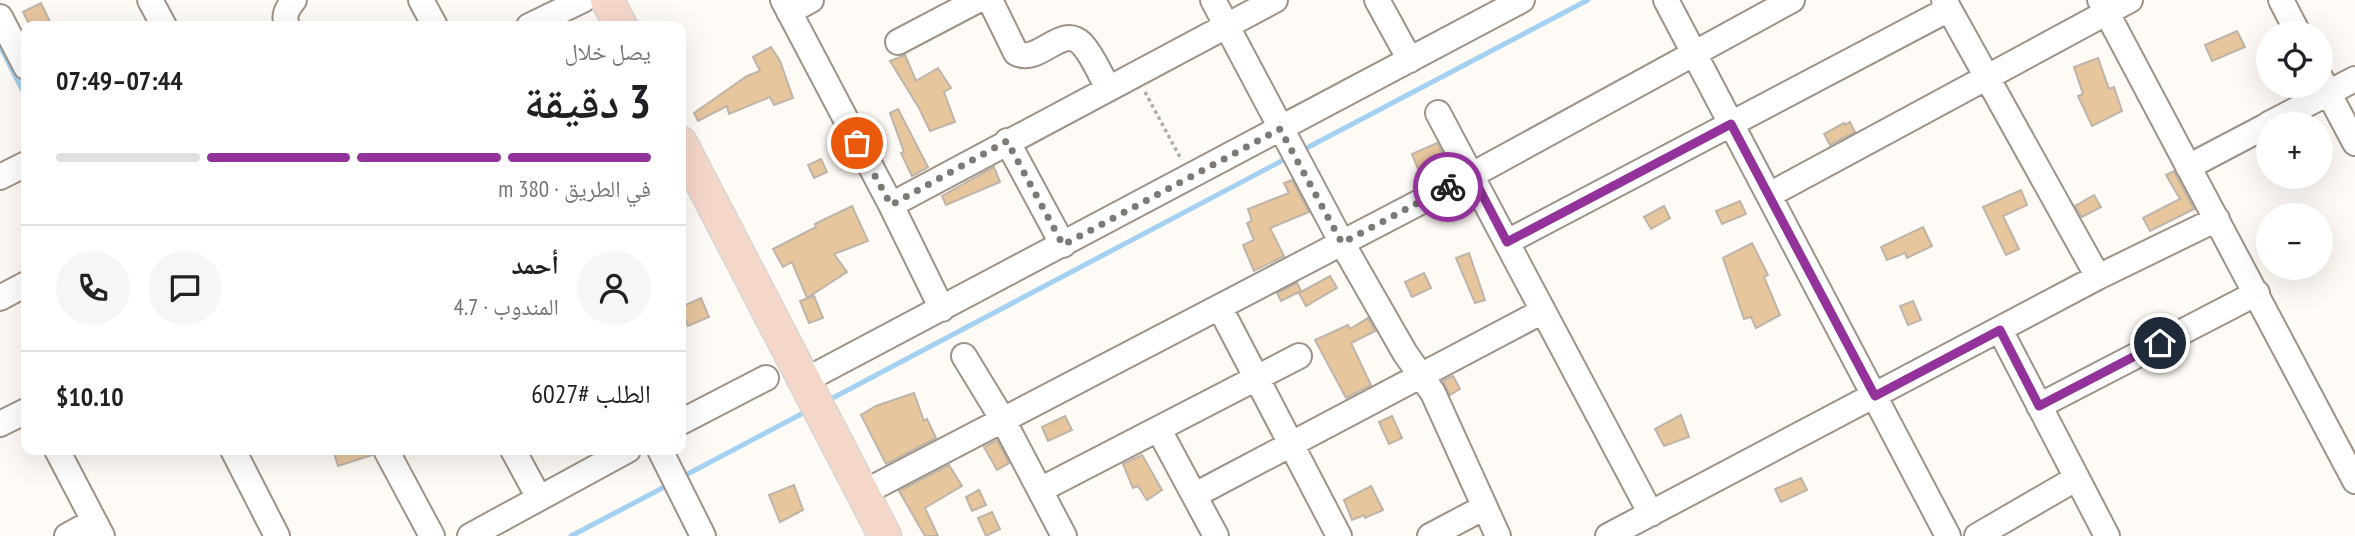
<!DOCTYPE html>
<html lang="ar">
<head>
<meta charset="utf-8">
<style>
	:root { --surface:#fff; --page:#f6f6f6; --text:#202124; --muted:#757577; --line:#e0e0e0; --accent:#93329a }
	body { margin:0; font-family:"PT Sans Narrow","Noto Naskh Arabic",sans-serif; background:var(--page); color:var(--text); direction:rtl; height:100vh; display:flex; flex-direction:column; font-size:26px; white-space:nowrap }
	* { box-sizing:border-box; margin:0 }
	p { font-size:23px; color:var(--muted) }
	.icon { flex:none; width:38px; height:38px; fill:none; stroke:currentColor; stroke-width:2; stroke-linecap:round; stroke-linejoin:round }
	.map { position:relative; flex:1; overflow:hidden; direction:ltr }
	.drawer { position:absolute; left:21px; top:21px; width:665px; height:434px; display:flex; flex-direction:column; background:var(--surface); border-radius:14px; box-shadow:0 7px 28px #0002; direction:rtl }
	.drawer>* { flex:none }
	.tools { position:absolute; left:2256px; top:21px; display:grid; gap:14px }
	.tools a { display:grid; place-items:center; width:77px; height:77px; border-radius:50%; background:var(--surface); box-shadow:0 7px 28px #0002; font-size:35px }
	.pin { position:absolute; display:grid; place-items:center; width:60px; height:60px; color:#fff; margin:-30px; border:4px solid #fff; border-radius:50%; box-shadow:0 2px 7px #0007 }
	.courier { position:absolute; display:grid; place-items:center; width:70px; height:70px; margin:-35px; border:5px solid #93329a; border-radius:50%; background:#fff; color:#222; box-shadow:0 2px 9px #0007 }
	.summary em { font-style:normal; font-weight:600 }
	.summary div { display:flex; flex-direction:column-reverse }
	.summary { display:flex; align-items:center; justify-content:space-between; height:119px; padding:0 35px }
	h1 { font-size:46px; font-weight:600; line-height:52px }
	.bar { display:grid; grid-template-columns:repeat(4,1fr); gap:10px 7px; align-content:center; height:84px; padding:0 35px }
	.bar i { height:9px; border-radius:5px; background:var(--line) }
	.bar .selected { background:var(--accent) }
	.bar p { grid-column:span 4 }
	.line { display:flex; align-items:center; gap:18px; padding:0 35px; border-top:2px solid var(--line) }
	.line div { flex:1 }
	.round { display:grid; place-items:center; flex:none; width:74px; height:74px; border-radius:37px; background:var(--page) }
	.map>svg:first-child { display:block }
</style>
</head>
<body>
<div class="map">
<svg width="2355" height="536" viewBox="0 0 2355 536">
	<rect width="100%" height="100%" fill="#fefaf5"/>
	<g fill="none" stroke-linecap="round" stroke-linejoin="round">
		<!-- stream -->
		<path stroke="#a4d0f1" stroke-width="5" d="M0 46 26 97
			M1301 151 1588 0
			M827 401 1289 157
			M682 477 809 410
			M571 536 670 484"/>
	</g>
	<!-- building -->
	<path fill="#e7c69e" stroke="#beb4a8" stroke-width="2" d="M41 3 52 26H30L23 12Z
		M2237 31 2245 47 2212 61 2205 45Z
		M771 47 780 61 793 98 774 105 770 97 729 114 727 106 698 121 694 113 747 76 760 71 753 57Z
		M905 55 916 81 938 68 951 88 944 92 955 122 930 131 919 108 890 61Z
		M2098 58 2109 89 2114 87 2122 111 2092 126 2078 96 2083 94 2074 67Z
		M898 109 928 167 912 176 901 153 904 152 890 113Z
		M1850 122 1855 132 1830 145 1824 134 1844 123 1845 125Z
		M1437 143 1445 158 1418 169 1412 154Z
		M821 159 827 172 814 178 808 165Z
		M994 167 1000 182 946 205 942 196Z
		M2174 171 2194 209 2150 231 2143 218 2180 199 2166 175Z
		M1292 180 1309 212 1270 228 1284 256 1254 271 1243 245 1254 240 1247 223 1252 221 1248 209 1289 193 1284 183Z
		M2021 190 2027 205 2003 216 2019 249 2006 255 1983 207Z
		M2094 195 2101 207 2082 217 2075 206Z
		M1740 201 1746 214 1722 224 1716 211Z
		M852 206 868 241 834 254 847 272 807 298 792 262 783 267 773 249 816 227 815 224 821 221Z
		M1664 206 1670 218 1651 229 1644 217Z
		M1923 227 1932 246 1907 258 1905 253 1887 260 1881 247Z
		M1752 243 1768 275 1764 277 1780 315 1756 328 1751 317 1744 319 1723 258Z
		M1469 253 1485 300 1475 303 1456 258Z
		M1424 273 1431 288 1412 297 1405 282Z
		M1330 276 1337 288 1306 306 1299 293Z
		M1297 283 1301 291 1281 301 1277 293Z
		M814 296 823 318 809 323 800 301Z
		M701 298 709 317 688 326 681 307Z
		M1913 301 1921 320 1908 325 1900 306Z
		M1368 318 1375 331 1351 343 1371 385 1346 398 1315 340 1348 325 1350 329Z
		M1453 376 1460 389 1450 395 1443 381Z
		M914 393 924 421 927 419 936 438 886 464 861 415 876 406Z
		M1681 415 1689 437 1664 446 1655 429Z
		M1065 416 1072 430 1048 441 1042 427Z
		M1392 416 1402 438 1389 444 1379 422Z
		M997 440 1009 463 997 470 984 447Z
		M333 450H371L372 455 338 466Z
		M1142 455 1162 490 1147 500 1138 486 1133 488 1123 464Z
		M949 465 962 486 925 508 938 536H925L899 491Z
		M1801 478 1807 490 1781 502 1775 489Z
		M794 485 803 510 780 522 769 495Z
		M1371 486 1383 510 1365 518 1364 515 1352 520 1344 500Z
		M979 490 986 505 972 511 966 497Z
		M992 512 1000 529 986 536 978 518Z"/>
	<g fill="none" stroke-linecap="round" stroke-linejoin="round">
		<!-- minor casing -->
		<g stroke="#9e9388" stroke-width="28">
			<path id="minor" d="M150 0 164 26
				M421 0 435 26
				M783 0 891 205 942 309
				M990 0 1016 53C1040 65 1061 23 1082 44 1093 56 1100 74 1108 88
				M1213 0 1342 243 1405 353 1433 393 1498 536
				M1377 0 1410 60
				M1666 0 1948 536
				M1944 0 2098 277
				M2100 0 2355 481
				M2281 0 2298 33
				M789 12 811 0
				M0 17 26 67
				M287 26C283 15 287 9 294 0
				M529 26 583 0
				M898 42 978 0
				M2320 77 2355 143
				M1438 113 1651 514
				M2269 124 2355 79
				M1007 141 1063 245
				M2188 167 2268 125
				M0 177 26 164
				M1769 195 2130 0
				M891 205 1275 0
				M1507 242 1949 9
				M0 298 26 284
				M1220 308 1339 536
				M2000 330 2107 536
				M964 356 1003 420 1064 536
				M804 381 1522 0
				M2039 406 2257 293
				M681 422 766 378
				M0 424 26 411
				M1159 430 1216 536
				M57 450 102 536
				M233 450 277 536
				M386 450 432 536
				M513 450 539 498
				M660 450 703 536
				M1040 490 1299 356
				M863 493 1472 175 1792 0
				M1195 495 1543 311
				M67 536 94 521
				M470 536 628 450
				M1430 536 1485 507
				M1608 536 2098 277 2217 219
				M1977 536 2077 478"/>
		</g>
		<!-- major casing -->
		<g stroke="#d7d6d5" stroke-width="35">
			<path id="major" d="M607 0 621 26
				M681 143 885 536"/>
		</g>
		<!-- path -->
		<path stroke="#b0aca7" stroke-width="3.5" stroke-dasharray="3.5 3.5" stroke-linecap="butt" d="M1145 92 1181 159"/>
		<!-- minor -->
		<use href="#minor" stroke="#fff" stroke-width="24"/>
		<!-- major -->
		<use href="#major" stroke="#f5d7ca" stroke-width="32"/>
	</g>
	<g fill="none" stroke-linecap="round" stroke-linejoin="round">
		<!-- done -->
		<path stroke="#7d7974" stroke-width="7" stroke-dasharray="0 12.6" d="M857 143 891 205 1007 141 1063 245 1280 129 1342 243 1448 187"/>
		<!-- route -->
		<path stroke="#93329a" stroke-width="9" d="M1448 187 1472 175 1507 242 1731 124 1875 396 2000 330 2039 406 2160 343"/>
	</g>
</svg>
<div class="tools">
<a><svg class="icon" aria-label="locate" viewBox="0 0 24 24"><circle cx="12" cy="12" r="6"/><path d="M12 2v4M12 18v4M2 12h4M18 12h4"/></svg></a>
<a>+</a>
<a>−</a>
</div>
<div class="pin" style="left:857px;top:143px;background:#ea580c"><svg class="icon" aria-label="bag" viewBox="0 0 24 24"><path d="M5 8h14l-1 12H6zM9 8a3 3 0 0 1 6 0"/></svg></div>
<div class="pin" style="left:2160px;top:343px;background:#1f2937"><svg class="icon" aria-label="home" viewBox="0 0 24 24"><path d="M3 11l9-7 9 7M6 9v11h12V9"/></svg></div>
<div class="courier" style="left:1448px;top:187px"><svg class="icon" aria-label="bike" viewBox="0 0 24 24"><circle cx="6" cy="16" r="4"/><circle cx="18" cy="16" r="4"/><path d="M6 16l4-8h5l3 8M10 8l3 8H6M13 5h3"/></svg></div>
<section class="drawer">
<div class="summary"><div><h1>3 دقيقة</h1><p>يصل خلال</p></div><em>07:44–07:49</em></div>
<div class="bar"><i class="selected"></i><i class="selected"></i><i class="selected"></i><i></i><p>في الطريق · 380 m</p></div>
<div class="line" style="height:126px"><a class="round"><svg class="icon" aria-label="person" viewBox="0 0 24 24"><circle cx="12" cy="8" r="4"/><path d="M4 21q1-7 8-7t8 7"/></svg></a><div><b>أحمد</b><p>المندوب · 4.7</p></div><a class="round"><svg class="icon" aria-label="chat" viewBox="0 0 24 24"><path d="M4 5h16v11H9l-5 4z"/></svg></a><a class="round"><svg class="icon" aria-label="phone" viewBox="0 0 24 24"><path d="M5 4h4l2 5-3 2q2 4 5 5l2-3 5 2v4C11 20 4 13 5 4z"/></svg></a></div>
<div class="line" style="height:91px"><div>الطلب #6027</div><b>$10.10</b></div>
</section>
</div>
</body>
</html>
